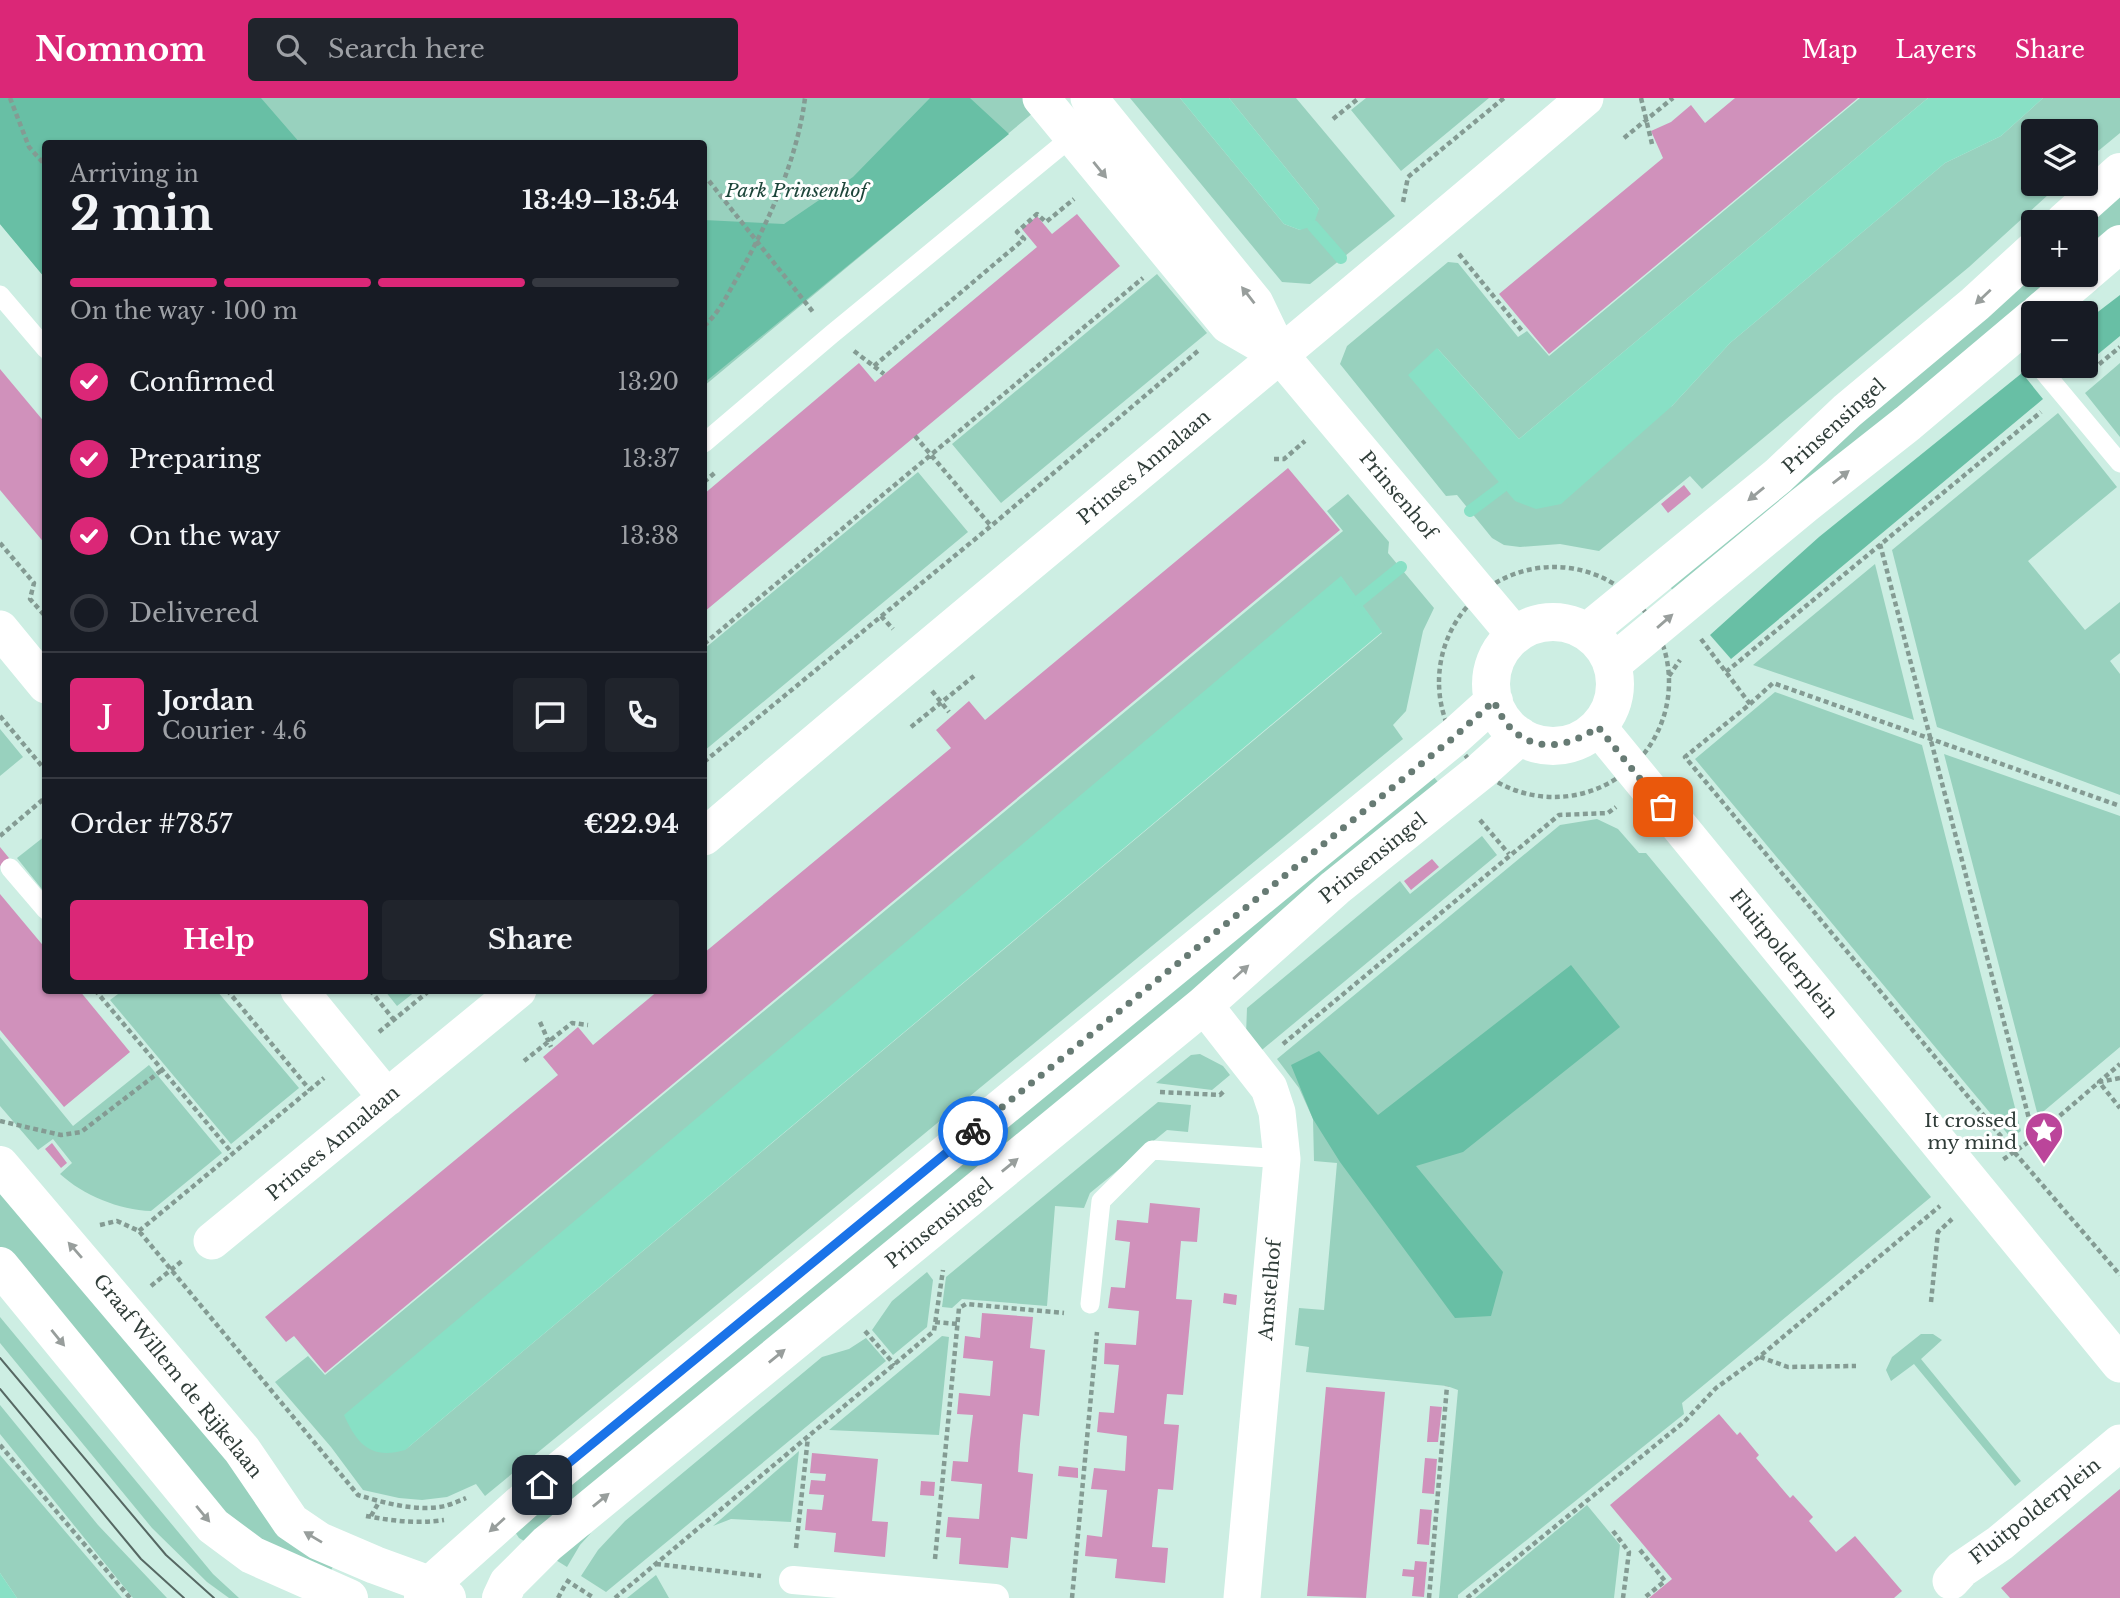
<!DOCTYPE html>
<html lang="en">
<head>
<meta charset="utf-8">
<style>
	:root { --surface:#171b24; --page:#20242c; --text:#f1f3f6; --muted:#9ea1a6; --line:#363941; --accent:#db2777 }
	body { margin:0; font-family:"Libre Baskerville",serif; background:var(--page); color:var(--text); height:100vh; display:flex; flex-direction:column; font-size:26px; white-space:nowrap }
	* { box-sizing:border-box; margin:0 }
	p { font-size:23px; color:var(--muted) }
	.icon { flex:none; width:38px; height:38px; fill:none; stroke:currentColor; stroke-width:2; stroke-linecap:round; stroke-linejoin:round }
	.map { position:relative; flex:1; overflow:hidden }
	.details { position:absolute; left:42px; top:42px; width:665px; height:854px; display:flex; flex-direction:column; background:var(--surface); border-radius:7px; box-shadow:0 2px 5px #0004 }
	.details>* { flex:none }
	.fabs { position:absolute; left:2021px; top:21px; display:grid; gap:14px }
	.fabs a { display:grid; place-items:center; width:77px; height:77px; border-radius:7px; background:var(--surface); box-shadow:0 2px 5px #0004; font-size:35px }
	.pin { position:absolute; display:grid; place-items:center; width:60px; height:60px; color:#fff; margin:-30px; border-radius:14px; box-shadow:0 4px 10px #0006 }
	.courier { position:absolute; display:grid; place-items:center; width:70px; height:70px; margin:-35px; border:5px solid #1a73e8; border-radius:50%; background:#fff; color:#222; box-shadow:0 2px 9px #0007 }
	.overview em { font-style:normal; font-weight:800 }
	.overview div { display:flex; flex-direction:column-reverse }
	.overview { display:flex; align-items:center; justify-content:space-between; height:119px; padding:0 28px }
	h1 { font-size:46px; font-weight:800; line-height:52px }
	.bar { display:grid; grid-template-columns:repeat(4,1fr); gap:10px 7px; align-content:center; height:84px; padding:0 28px }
	.bar i { height:9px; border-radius:5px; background:var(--line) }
	.bar .on { background:var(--accent) }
	.bar p { grid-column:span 4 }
	.line { display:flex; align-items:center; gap:18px; padding:0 28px; border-top:2px solid var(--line) }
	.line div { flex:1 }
	.round { display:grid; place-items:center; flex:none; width:74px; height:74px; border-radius:7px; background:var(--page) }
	ol { padding:0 28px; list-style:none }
	li { display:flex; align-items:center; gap:21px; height:77px }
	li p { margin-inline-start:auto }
	li .icon { padding:7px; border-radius:50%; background:var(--accent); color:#fff; stroke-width:4 }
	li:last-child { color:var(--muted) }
	li i { width:38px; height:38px; border:4px solid var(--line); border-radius:50% }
	.action { display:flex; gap:14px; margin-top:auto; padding:14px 28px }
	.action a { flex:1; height:80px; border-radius:7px; background:var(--accent); color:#fff; font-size:28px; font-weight:800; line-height:80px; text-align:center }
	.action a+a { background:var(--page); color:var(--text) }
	header { display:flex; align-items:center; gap:42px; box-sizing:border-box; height:98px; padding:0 35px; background:var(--accent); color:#fff }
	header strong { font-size:33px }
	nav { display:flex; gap:38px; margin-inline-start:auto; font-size:24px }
	.search { width:490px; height:63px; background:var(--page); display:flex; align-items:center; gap:18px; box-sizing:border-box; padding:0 24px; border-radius:7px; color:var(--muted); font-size:26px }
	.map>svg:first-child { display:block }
</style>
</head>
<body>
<header>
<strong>Nomnom</strong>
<div class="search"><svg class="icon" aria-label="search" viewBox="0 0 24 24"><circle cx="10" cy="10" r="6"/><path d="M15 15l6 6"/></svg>Search here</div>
<nav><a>Map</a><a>Layers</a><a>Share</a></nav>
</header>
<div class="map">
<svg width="2120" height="1500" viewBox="0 0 2120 1500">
	<rect width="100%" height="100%" fill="#cdeee3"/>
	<!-- green -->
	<path fill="#98d1be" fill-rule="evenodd" d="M0 0H1051L704 288V46H46L45 180 0 126Z
		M1130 0H1180L1284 126 1300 132 1319 111 1229 0H1296L1395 118 1310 186 1282 184Z
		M1366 0H1489L1401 73 1351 12Z
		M1860 0H1928L1519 341 1438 251 1502 389 1672 308 1730 245 1945 65 2001 38 2043 0H2120V35L2086 63V33H2034V86H2060L1969 169 1702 391 1690 378 1599 453 1560 446 1520 449 1504 447 1492 440 1457 397 1446 398 1340 266 1347 248 1448 164 1458 165 1518 239 1527 233 1549 258Z
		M2120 89V135L2086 164V124Z
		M1157 176 1207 235 1001 405 952 346Z
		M2034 177H2070L1675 495 1665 483Z
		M2120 265V339L2085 295Z
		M2058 315 2117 389 2028 463 2085 532 2120 504V555L2110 563 2120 576V697L1937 629 1892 452Z
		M918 374 968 434 704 653V551Z
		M1348 396 1389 444 1388 455 1434 510 1423 533 1406 613 1393 627 1403 641 485 1398 476 1386 447 1399 422 1402 399 1400 363 1392 331 1349 275 1284 308 1258 325 1277 1343 433 1327 413ZM1341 479 1382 535 405 1352Z
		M1875 466 1914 622 1753 567Z
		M1775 594 1922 647 2021 1033 2011 1040 1695 661Z
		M0 631 23 659 0 678Z
		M1944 656 2120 718V949L2038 1018Z
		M1429 673 1442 689 531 1447 519 1440 511 1428Z
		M1597 721 1618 731 1639 755H1646L1931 1099 1682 1305 1684 1316 1458 1497V1500H1439L1458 1292 1447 1288 1306 1274 1309 1249 1295 1247 1299 1210 1324 1212 1337 1065 1314 1063 1313 1021 1299 990 1277 961 1560 727Z
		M45 738V795L17 760Z
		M1482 738 1497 757 1257 956 1246 937 1247 910 1400 783 1410 796Z
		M122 893H217L299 990 231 1046 110 902Z
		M385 893H416L397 908Z
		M0 939 73 1028 149 967 222 1055 151 1113C119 1112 83 1097 60 1076L72 1065 53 1041 38 1052 0 1008Z
		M1200 956 1223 968 1230 977 1212 992 1156 985 1191 957Z
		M1158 1004 1191 1007 1188 1034 1167 1032 1090 1095 1084 1110 1055 1108 1047 1208 962 1201 952 1210 942 1209 946 1179Z
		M0 1089 336 1463 327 1480 211 1411 0 1153Z
		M927 1174 933 1182 927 1229 893 1257 872 1232 892 1203Z
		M0 1219 213 1476 239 1500H229L207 1484 152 1430 0 1245Z
		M1921 1236H1933L1942 1242 1921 1261 2021 1383 2015 1388 1914 1266 1891 1283 1886 1272 1892 1259Z
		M942 1238 949 1239 939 1337 829 1332Z
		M866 1240 886 1263 606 1494 581 1478 598 1452 625 1423 822 1259 849 1251Z
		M0 1307 98 1427 167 1500H133L0 1336Z
		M799 1353 791 1424 731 1421 713 1428Z
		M0 1357 122 1500H17L0 1475Z
		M1587 1407 1620 1447 1614 1500H1475Z
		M591 1435 580 1447 567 1469 551 1459Z
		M656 1477 669 1500H627Z"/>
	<!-- forest -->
	<path fill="#68bfa5" d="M0 0H261L300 45 46 46 45 180 0 126Z
		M930 0H970L1009 36 704 285V122L784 126 853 79Z
		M2120 197V238L2086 266V223Z
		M2022 275 2043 301 1731 561 1710 537 1819 439Z
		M1571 867 1620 929 1463 1054 1416 1068 1503 1174 1491 1218 1455 1220 1340 1064 1313 1021 1291 967 1319 953 1378 1017Z"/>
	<!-- water -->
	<path fill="#88e0c5" d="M1180 0H1229L1319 111 1313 128 1300 132 1284 126Z
		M1928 0H2043L2001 38 1945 65 1730 245 1672 308 1561 406 1536 411 1515 403 1408 277 1437 250 1519 341Z
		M1341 478 1382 534 405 1352C371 1362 357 1346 344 1317Z
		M0 1475 17 1500H0Z"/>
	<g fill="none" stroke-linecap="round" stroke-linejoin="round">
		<!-- stream -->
		<path stroke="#88e0c5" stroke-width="12" d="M1313 128 1341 160
			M1470 413 1502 389
			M1359 503 1401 469"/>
	</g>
	<!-- building -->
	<path fill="#d091bb" d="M1735 0H1858L1549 256 1499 196 1663 60 1651 33 1671 24 1691 7 1705 25Z
		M1077 116 1120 168 704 514V396L859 265 875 284 1037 149 1022 131 1037 118 1052 136Z
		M0 271 46 326V447L0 392Z
		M1288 370 1340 432 325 1275 294 1238 286 1244 265 1219 558 977 543 959 578 929 593 947 659 892H704V855L951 650 936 632 969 603 985 622Z
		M1684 387 1691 396 1668 415 1661 406Z
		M0 749 9 760 0 768Z
		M1432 761 1439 769 1411 792 1404 783Z
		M0 796 46 851V892H79L130 954 64 1009 0 932Z
		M52 1045 67 1065 61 1070 45 1051Z
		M1150 1105 1200 1110 1197 1144 1181 1143 1176 1201 1192 1202 1183 1297 1167 1296 1164 1326 1179 1327 1173 1392 1158 1391 1152 1449 1168 1450 1165 1485 1115 1480 1117 1461 1085 1458 1087 1437 1102 1439 1107 1392 1091 1391 1094 1370 1125 1373 1127 1338 1097 1334 1099 1314 1114 1315 1119 1267 1104 1266 1105 1245 1136 1247 1139 1213 1108 1210 1111 1189 1125 1190 1130 1144 1115 1142 1117 1122 1148 1125Z
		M1224 1195 1237 1197 1236 1207 1223 1205Z
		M982 1215 1033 1219 1030 1250 1045 1252 1039 1318 1023 1316 1020 1346 1018 1374 1033 1376 1027 1441 1011 1439 1008 1470 959 1466 961 1440 946 1439 948 1419 979 1421 982 1386 951 1383 953 1363 968 1364 970 1341 973 1317 957 1316 959 1295 990 1298 993 1263 963 1260 965 1238 980 1240Z
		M1326 1289 1385 1294 1366 1500 1307 1498Z
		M1430 1308 1442 1309 1438 1344H1427Z
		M1719 1316 1737 1337 1740 1334 1759 1357 1756 1360 1790 1400 1793 1397 1813 1419 1809 1423 1836 1454 1855 1438 1902 1493 1894 1500H1649L1672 1481 1610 1407Z
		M812 1355 878 1361 872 1423 888 1424 885 1459 834 1454 836 1435 805 1432 807 1411 822 1412 824 1397 809 1396 811 1382 825 1383 826 1376 810 1375Z
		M1425 1360 1437 1361 1434 1396 1422 1395Z
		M1059 1368 1078 1370V1380L1058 1378Z
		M921 1383 935 1384 934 1398 920 1397Z
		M2120 1391V1500H2010L2001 1490Z
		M1420 1411 1432 1412 1429 1447 1417 1446Z
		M1415 1463 1427 1464 1424 1499 1412 1498 1414 1479 1402 1478 1403 1471 1414 1472Z"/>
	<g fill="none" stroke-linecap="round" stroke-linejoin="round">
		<!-- path -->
		<path stroke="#849b93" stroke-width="4.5" stroke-dasharray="5 3.5" stroke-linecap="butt" d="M10 0 29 49 46 68
			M1641 0 1652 46
			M1333 21 1359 0
			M1624 40 1673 0
			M709 83 813 214
			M1403 104 1408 79 1504 0
			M1459 156 1522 233
			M704 228C719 215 727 197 737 180 768 125 797 63 805 0
			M854 253 884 276
			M874 268 1024 141 1017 134 1037 116 1046 124 1074 101
			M2086 277 2120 249
			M915 338 991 428
			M1274 361H1284L1305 343
			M704 384 717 373
			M0 445 34 485 30 501 46 519
			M1880 446 2034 1040 2001 1063
			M1439 584a115 115 0 1 1 230 0a115 115 0 1 1-230 0Z
			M881 518 893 531
			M1701 541 1750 606 1685 659 2015 1055 2120 1177
			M704 546 1143 180
			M1726 574 2041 314
			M1669 578 1680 562
			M932 593 949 614
			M1750 606 1773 585 2120 708
			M0 618 46 673
			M911 629 974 578
			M704 664 991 428 1199 252
			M1480 722 1509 756
			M0 738 46 699
			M95 892 233 1056
			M227 892 310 992
			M370 892 394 922
			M540 924 551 949
			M379 934 430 892
			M1283 946 1559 717 1608 715 1616 709
			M524 963 572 925 588 927
			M2120 980 2099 984 2120 1010
			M1160 994 1220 997 1224 993
			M0 1023 61 1037 81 1034 162 972
			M2034 1040 2120 966
			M100 1127 117 1123 139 1133 358 1397C384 1405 418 1414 445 1408 452 1406 459 1403 466 1400
			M139 1133 324 980
			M151 1188 182 1163
			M1931 1204 1938 1134 1952 1121
			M935 1224 957 1226
			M865 1233 895 1267
			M1760 1259 1788 1269 1856 1268
			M0 1347 130 1500
			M366 1418C393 1423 417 1426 444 1422
			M371 1418 379 1404
			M1613 1433 1629 1454 1623 1500
			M796 1450 808 1339
			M1640 1452 1665 1483 1644 1500
			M935 1461 959 1210 966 1206 1064 1215
			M656 1466 761 1478
			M566 1482 594 1500
			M558 1500 566 1485
			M615 1500 934 1233 943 1172
			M1072 1500 1097 1234
			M1429 1500 1447 1288
			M1467 1500 1684 1324 1716 1290 1759 1259 1940 1108"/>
		<!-- service -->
		<path stroke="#fff" stroke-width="19" d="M0 197 46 251
			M2039 268 2120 365
			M704 345 832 236 1079 33
			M10 770 46 812
			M1090 1206 1101 1103 1152 1052 1282 1061"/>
		<!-- pedestrian -->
		<path stroke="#fff" stroke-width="28" d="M793 1482 995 1500"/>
		<!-- minor -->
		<path stroke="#fff" stroke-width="37" d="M1041 0 1228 227 1280 257
			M1089 0 1255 205 1280 257 1515 537
			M0 531 46 587
			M1598 629 2120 1266
			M704 739C995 490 1294 249 1585 0
			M299 892 387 1000
			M1204 907 1269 990 1277 1014 1282 1061 1242 1500
			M212 1143 518 892
			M1951 1483 1962 1471 2000 1445 2120 1345"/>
		<!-- tertiary -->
		<path stroke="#fff" stroke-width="38" d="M0 1067 242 1352 291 1424 319 1443 375 1467 430 1487 447 1500
			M0 1168 213 1428 252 1457 349 1500"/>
		<!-- secondary -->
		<path stroke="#fff" stroke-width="38" d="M2064 124 2120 74
			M2086 175 2120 146
			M2039 215 2084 177
			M1491 586a62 62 0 1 1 124 0a62 62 0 1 1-124 0Z
			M1587 534 1778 378 1847 313 1975 206 2034 152
			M1612 566 1804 407 1908 325 2034 219
			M423 1500 430 1487 542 1387 1453 640 1494 603
			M501 1500 508 1485 547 1446 1204 907 1335 790 1481 673 1520 638"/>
		<!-- tram -->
		<path stroke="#566863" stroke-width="2" d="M0 1260 166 1457 214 1500
			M0 1291 141 1461 184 1500"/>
	</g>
	<!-- one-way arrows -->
	<defs><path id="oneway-solid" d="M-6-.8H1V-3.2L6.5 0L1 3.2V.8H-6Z" transform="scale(1.75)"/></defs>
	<g fill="#989e9c">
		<use href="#oneway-solid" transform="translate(1100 72) rotate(51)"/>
		<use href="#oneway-solid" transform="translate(1248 197) rotate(-128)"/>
		<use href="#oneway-solid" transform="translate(1983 199) rotate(137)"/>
		<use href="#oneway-solid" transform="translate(1841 379) rotate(-38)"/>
		<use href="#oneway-solid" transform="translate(1756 396) rotate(141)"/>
		<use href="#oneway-solid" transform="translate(1665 523) rotate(-41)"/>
		<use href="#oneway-solid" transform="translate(1241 874) rotate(-42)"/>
		<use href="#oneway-solid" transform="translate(1010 1067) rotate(-39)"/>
		<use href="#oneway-solid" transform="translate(75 1152) rotate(-131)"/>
		<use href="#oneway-solid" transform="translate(58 1240) rotate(51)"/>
		<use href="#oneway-solid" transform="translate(777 1258) rotate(-39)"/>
		<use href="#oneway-solid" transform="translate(601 1402) rotate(-39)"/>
		<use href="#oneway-solid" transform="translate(203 1416) rotate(50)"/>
		<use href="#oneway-solid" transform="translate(497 1427) rotate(138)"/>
		<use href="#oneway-solid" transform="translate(313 1439) rotate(-149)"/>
	</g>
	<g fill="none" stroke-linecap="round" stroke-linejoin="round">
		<!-- done -->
		<path stroke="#677b74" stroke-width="7" stroke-dasharray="0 12.6" d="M973 1033 1453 640 1494 603C1514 653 1557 658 1598 629L1663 709"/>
		<!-- route -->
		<path stroke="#1a73e8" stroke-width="9" d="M542 1387 973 1033"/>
	</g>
	<!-- icons -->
	<defs>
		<g id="sight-pin" transform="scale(2.0125)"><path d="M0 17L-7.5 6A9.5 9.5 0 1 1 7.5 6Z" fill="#bb459a" stroke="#fff"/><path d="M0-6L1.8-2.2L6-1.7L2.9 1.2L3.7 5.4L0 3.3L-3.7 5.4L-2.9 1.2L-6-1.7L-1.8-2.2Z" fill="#fff"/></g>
	</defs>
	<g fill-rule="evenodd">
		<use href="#sight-pin" x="2044" y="1033"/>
	</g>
	<g text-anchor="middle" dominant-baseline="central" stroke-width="6" stroke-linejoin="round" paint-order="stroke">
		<!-- park labels -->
		<g font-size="19" font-style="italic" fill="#1d453a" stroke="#fff">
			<text x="796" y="92">Park Prinsenhof</text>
		</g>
		<!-- street labels -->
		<g font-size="19" fill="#303d39" stroke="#fff">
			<text transform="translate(1834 328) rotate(-42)">Prinsensingel</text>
			<text transform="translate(1144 369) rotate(-40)">Prinses Annalaan</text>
			<text transform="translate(1398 397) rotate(50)">Prinsenhof</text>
			<text transform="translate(1373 760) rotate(-39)">Prinsensingel</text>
			<text transform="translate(1784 856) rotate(51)">Fluitpolderplein</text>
			<text transform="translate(333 1045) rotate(-40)">Prinses Annalaan</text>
			<text transform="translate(939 1125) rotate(-39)">Prinsensingel</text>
			<text transform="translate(1270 1192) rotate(-85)">Amstelhof</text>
			<text transform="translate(178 1278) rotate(51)">Graaf Willem de Rijkelaan</text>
			<text transform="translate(2035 1413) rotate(-38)">Fluitpolderplein</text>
		</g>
		<!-- poi labels -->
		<g font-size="19" fill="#303d39" stroke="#fff" text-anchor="end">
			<text x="2017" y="1022">It crossed<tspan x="2017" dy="22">my mind</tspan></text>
		</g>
	</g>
</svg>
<div class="fabs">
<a><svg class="icon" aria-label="layers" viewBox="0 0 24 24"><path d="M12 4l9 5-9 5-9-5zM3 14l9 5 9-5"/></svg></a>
<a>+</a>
<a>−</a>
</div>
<div class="pin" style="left:1663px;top:709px;background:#ea580c"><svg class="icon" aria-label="bag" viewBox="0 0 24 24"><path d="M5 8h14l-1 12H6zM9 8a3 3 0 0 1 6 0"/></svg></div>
<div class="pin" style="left:542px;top:1387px;background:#1f2937"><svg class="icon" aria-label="home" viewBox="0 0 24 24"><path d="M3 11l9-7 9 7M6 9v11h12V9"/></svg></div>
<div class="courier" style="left:973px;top:1033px"><svg class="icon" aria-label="bike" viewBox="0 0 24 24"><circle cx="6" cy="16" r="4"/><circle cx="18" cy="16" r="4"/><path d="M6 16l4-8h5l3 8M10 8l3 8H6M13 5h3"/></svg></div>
<section class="details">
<div class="overview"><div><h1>2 min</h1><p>Arriving in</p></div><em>13:49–13:54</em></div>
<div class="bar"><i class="on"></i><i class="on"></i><i class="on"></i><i></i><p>On the way · 100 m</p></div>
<ol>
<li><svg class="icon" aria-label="check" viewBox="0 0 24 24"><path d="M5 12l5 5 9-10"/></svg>Confirmed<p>13:20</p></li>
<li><svg class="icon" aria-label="check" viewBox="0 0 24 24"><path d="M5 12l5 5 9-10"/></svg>Preparing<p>13:37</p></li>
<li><svg class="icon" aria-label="check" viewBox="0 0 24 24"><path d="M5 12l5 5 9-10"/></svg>On the way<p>13:38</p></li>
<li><i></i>Delivered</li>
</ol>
<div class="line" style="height:126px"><b class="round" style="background:var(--accent);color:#fff">J</b><div><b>Jordan</b><p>Courier · 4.6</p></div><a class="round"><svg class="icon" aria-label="chat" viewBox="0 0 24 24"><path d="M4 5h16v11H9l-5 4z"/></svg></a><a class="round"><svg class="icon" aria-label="phone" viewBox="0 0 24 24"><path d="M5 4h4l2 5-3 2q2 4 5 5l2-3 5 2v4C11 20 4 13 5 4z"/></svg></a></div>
<div class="line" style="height:91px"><div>Order #7857</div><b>€22.94</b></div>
<div class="action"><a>Help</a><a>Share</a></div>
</section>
</div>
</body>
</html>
